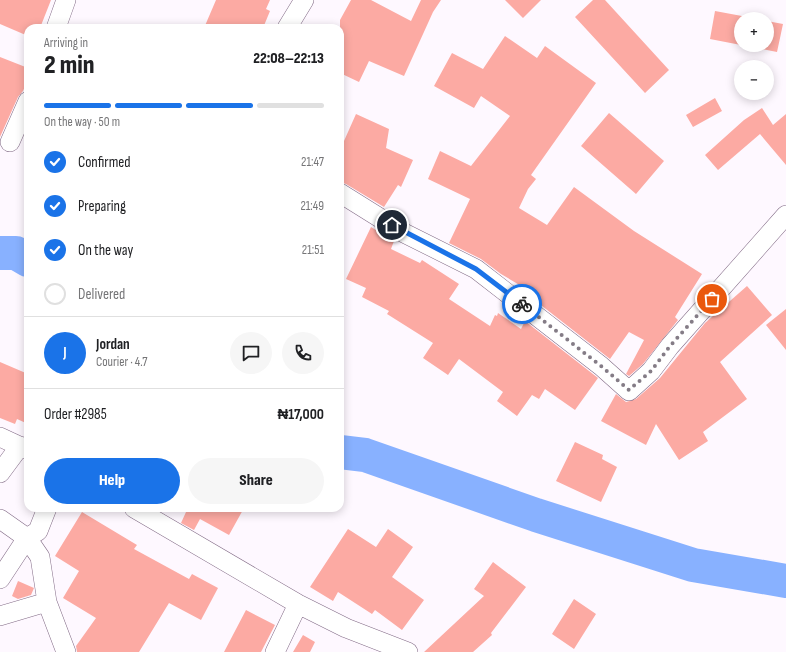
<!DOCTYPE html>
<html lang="en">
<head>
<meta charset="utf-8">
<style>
	:root { --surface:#fff; --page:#f6f6f6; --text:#202124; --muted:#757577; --line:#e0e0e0; --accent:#1a73e8 }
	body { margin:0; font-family:"Sofia Sans Condensed",sans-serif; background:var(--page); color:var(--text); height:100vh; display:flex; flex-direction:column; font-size:15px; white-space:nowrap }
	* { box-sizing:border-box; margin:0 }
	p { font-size:13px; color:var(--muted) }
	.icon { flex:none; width:22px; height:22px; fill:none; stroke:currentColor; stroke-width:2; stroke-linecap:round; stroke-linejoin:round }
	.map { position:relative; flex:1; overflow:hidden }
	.sheet { position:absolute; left:24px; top:24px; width:320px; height:488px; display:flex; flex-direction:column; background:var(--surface); border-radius:12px; box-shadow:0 2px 10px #0003 }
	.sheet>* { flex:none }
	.buttons { position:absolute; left:734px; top:12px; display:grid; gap:8px }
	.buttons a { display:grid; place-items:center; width:40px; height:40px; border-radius:50%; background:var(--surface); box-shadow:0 2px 10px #0003; font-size:20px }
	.pin { position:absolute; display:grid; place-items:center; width:34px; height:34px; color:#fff; margin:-17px; border:2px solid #fff; border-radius:50%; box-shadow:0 1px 4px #0007 }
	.courier { position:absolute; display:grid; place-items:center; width:40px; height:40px; margin:-20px; border:3px solid #1a73e8; border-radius:50%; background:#fff; color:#222; box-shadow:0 1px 5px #0007 }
	.overview em { font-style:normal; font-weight:800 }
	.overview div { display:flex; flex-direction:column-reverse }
	.overview { display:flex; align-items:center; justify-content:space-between; height:68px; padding:0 20px }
	h1 { font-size:26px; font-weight:800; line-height:30px }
	.bar { display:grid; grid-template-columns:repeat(4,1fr); gap:6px 4px; align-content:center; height:48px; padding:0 20px }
	.bar i { height:5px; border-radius:3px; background:var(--line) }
	.bar .selected { background:var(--accent) }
	.bar p { grid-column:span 4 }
	.line { display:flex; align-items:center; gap:10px; padding:0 20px; border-top:1px solid var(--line) }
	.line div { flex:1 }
	.round { display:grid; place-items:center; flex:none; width:42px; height:42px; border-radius:21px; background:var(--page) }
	ol { padding:0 20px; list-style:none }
	li { display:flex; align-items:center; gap:12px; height:44px }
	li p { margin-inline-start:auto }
	li .icon { padding:4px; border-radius:50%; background:var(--accent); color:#fff; stroke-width:4 }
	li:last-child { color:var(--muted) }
	li i { width:22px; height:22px; border:2px solid var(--line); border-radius:50% }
	.cta { display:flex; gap:8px; margin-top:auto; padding:8px 20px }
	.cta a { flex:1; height:46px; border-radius:24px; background:var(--accent); color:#fff; font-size:16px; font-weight:800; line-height:46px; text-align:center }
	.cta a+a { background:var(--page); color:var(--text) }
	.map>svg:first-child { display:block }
</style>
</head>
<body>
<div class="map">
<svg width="786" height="652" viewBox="0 0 786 652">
	<rect width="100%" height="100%" fill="#fef8ff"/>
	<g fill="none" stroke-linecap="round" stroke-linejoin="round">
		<!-- river -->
		<path stroke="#88b1ff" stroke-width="34" d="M0 253H16L28 260
			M340 452 365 455 536 515 693 565 786 581"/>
	</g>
	<!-- building -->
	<path fill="#fcaaa3" d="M0 0H51L40 28H28V36L0 24Z
		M216 0H270L266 9 270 11 263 28H204Z
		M351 0H371L411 21 421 0H441L433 12 404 76 369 61 359 82 340 73V20Z
		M505 0H541L523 18Z
		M593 0H605L669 70 645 93 575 17Z
		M715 11 758 19H741V45H767V21L783 24 777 52 710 39Z
		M505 36 537 58 545 46 596 83 531 175 536 179 528 189 519 208 547 225 574 187 634 231 702 274 675 317 678 320 643 364 629 376 626 374 644 340 629 332 610 359 537 302 540 297 501 274 481 259 449 243 470 199 428 179 440 151 471 166 510 116 481 96 474 108 434 86 452 53 483 69Z
		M0 57 28 68V80L23 91 18 97 0 137Z
		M715 98 722 111 693 127 686 115Z
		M762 108 773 125 786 114V165L760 134 718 170 705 155 744 120Z
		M609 113 664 161 636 194 581 146Z
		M356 114 389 129 386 148 413 160 401 187 398 185 384 207 346 184 340 182V150Z
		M371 227 394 241 391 249 420 263 422 260 459 284 449 299 490 326 495 315 497 316 498 313 521 329 525 321 598 378 575 410 545 389 539 399 532 395 517 416 497 401 503 392 459 359 448 375 423 358 433 343 387 314 389 311 362 297 366 288 346 279Z
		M747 286 772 315 720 362 747 399 703 432 708 441 679 460 656 424 646 445 601 421 616 394 626 402 636 399 660 378 705 323Z
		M786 309V350L766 325Z
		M0 362 28 374V424L17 419 15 424 0 418Z
		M575 442 603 455 602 459 617 467 601 502 556 481Z
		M180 508H244L229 535 200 519 194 530 181 523 186 512Z
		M82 512 137 545 134 549 189 579 192 574 218 588 201 620 169 603 139 652H77L76 646 96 618 63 598 79 571 55 556Z
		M348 529 376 547 388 529 413 547 392 577 424 600 402 630 375 610 372 614 338 592 333 601 310 587Z
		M493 562 526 587 491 633 492 635 473 652H424L484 596 474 589Z
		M18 581 34 588 31 595 18 599 12 596Z
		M574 599 596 614 574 649 552 634Z
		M246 610 275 625 261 652H224Z
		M303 635 315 642 310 652H293Z"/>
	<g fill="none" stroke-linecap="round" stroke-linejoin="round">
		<!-- street casing -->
		<g stroke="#826b86" stroke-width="20">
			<path id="street" d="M56 28 66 0
				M287 28 304 0
				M10 142 28 101
				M340 193 404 233 476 269 601 366 629 391 651 371 670 346 786 215
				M0 437 28 450
				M0 473 20 446
				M134 508 298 604 346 628 408 652
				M0 519 27 538 40 557 47 602 66 652
				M0 579 27 538 38 531 47 508
				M0 616 47 602
				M275 652 298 604"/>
		</g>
		<!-- street -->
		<use href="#street" stroke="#fff" stroke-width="19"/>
	</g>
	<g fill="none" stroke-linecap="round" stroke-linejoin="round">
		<!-- done -->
		<path stroke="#847c86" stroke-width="4" stroke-dasharray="0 7.2" d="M522 304 601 366 629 390 651 371 670 346 712 299"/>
		<!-- route -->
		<path stroke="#1a73e8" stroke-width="5" d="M392 225 476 269 522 304"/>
	</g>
</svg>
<div class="buttons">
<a>+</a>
<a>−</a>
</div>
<div class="pin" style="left:712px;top:299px;background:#ea580c"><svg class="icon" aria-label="bag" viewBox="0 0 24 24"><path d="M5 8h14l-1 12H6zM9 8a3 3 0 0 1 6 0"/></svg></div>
<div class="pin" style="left:392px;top:225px;background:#1f2937"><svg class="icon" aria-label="home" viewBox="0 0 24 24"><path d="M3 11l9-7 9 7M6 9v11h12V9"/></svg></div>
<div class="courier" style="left:522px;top:304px"><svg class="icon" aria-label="bike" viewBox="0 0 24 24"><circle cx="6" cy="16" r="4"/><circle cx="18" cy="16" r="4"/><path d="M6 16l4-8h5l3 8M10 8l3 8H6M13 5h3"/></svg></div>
<section class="sheet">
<div class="overview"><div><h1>2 min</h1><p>Arriving in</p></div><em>22:08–22:13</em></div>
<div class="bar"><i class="selected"></i><i class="selected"></i><i class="selected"></i><i></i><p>On the way · 50 m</p></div>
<ol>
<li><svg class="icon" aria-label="check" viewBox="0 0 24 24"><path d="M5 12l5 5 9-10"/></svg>Confirmed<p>21:47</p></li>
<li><svg class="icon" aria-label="check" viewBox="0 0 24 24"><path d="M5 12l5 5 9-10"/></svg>Preparing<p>21:49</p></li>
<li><svg class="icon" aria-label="check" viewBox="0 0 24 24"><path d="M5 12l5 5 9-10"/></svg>On the way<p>21:51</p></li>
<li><i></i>Delivered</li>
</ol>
<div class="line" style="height:72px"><b class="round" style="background:var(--accent);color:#fff">J</b><div><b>Jordan</b><p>Courier · 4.7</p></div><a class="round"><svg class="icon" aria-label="chat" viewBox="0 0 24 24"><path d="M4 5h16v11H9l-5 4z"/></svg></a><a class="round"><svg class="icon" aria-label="phone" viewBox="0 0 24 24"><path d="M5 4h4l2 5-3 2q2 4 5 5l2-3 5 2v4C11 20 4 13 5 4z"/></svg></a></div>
<div class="line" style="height:52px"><div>Order #2985</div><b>₦17,000</b></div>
<div class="cta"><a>Help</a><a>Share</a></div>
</section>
</div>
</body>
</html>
